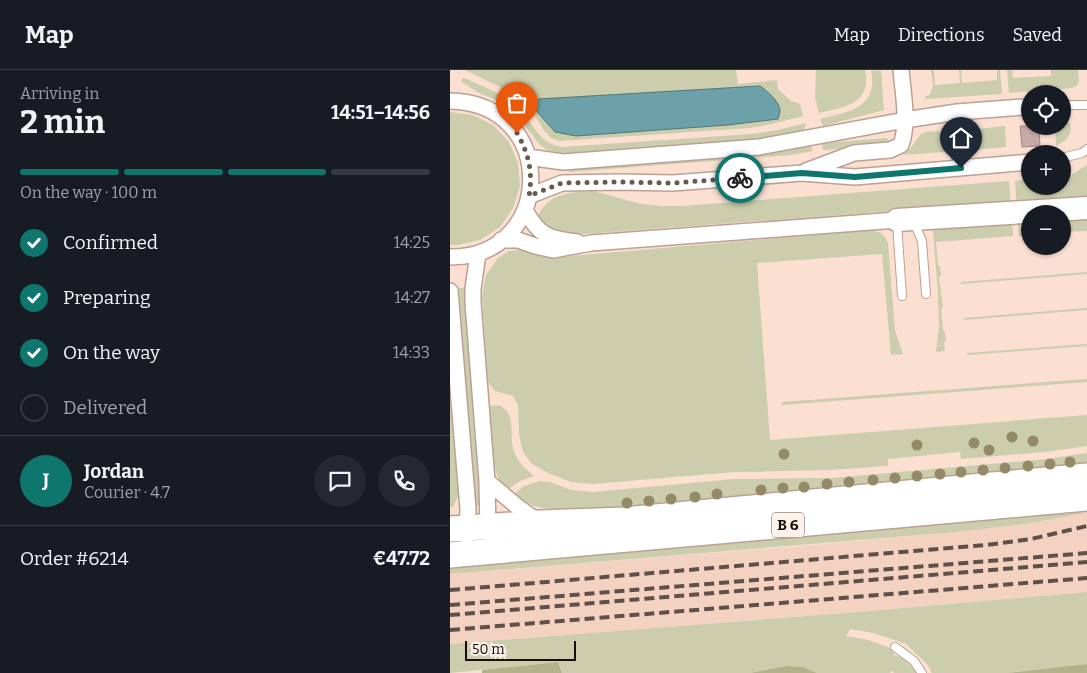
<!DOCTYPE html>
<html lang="en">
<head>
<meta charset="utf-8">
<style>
	:root { --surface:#171b24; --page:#242831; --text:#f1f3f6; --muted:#9ea1a6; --line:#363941; --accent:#0f766e }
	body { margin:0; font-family:Bitter,serif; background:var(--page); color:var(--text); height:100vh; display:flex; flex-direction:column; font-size:19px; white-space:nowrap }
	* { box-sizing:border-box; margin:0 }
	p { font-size:16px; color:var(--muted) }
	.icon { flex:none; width:28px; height:28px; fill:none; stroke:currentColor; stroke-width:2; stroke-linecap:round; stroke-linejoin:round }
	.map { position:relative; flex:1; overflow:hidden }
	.panel { display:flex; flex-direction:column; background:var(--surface); width:450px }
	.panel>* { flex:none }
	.tools { position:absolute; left:571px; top:15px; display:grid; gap:10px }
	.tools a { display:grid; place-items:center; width:50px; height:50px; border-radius:50%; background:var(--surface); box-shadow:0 1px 4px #0004; font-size:25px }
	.scale { position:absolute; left:15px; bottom:12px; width:111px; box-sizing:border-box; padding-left:5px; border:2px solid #170e0a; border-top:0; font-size:14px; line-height:18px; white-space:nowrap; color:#170e0a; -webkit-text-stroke:4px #fcf1eb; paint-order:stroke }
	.pin { position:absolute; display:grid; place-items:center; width:42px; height:42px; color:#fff; margin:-51px -21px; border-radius:50% 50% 50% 0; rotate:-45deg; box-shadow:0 0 5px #0007 }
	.pin .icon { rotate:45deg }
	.courier { position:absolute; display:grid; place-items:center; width:50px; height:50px; margin:-25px; border:4px solid #0f766e; border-radius:50%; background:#fff; color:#222; box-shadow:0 1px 6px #0007 }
	.headline em { font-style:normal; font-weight:700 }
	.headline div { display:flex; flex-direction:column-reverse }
	.headline { display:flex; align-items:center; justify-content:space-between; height:85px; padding:0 20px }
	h1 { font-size:32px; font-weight:700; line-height:38px }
	.bar { display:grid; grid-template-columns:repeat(4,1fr); gap:8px 5px; align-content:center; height:60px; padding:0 20px }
	.bar i { height:6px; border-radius:4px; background:var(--line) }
	.bar .on { background:var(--accent) }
	.bar p { grid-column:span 4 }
	.line { display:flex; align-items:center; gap:12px; padding:0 20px; border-top:1px solid var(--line) }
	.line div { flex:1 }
	.round { display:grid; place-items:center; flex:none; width:52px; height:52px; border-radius:26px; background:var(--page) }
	ol { padding:0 20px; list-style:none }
	li { display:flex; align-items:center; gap:15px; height:55px }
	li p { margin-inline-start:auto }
	li .icon { padding:5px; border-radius:50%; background:var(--accent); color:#fff; stroke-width:4 }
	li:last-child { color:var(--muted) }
	li i { width:28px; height:28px; border:2px solid var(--line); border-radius:50% }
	header { display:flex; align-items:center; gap:30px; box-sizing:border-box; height:70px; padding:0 25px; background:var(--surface); border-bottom:1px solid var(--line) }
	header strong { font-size:24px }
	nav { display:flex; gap:28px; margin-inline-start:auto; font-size:18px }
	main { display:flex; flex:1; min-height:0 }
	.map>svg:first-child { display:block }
</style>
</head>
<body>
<header>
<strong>Map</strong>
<nav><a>Map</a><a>Directions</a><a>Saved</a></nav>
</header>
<main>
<section class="panel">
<div class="headline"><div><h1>2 min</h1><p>Arriving in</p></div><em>14:51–14:56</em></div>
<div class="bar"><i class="on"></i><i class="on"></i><i class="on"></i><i></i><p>On the way · 100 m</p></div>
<ol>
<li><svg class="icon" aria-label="check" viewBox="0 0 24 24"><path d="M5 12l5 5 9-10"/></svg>Confirmed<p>14:25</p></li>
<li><svg class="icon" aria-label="check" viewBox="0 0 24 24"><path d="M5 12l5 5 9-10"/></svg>Preparing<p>14:27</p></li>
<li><svg class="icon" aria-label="check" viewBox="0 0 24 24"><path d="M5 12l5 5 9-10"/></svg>On the way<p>14:33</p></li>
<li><i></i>Delivered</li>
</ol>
<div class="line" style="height:90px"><b class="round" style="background:var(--accent);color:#fff">J</b><div><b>Jordan</b><p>Courier · 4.7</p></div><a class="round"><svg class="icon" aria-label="chat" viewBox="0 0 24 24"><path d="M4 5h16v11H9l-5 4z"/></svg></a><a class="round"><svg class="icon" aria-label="phone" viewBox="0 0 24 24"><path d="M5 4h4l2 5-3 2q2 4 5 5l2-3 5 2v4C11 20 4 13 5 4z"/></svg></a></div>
<div class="line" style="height:65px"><div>Order #6214</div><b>€47.72</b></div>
</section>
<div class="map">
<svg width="637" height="603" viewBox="0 0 637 603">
	<rect width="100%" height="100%" fill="#fbe0d2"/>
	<!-- built -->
	<path fill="#f4d2c1" d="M637 440V522L409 542 0 574V504L340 477 506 462 575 454 630 444Z"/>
	<!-- green -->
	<path fill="#cbcdad" d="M6 0H286L288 14 327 10 328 19 341 31 350 34 353 46 322 54 300 58 109 71 101 68 95 62 86 47 72 32 54 19 15 0Z
		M366 0H415C422 34 395 37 369 43L365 28Z
		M421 0 431 1 434 40 373 56 370 49C398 42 429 38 421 0Z
		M481 0H484L485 15 510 13 509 0H511L512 13 547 10V0H550L552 24 476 29 474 27 480 25 483 15Z
		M557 0H562L563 8 601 6V0H628C629 8 631 16 622 18L559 23Z
		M14 8C32 16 51 23 66 36 84 51 86 73 112 77L301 64 323 61 356 53 354 60 324 67 302 71 119 85 118 83C101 83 91 80 82 64H81L71 50 58 38 44 29 29 23 12 12 11 10Z
		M0 42 23 45 43 55 59 72 68 93 70 116 63 138 50 157 30 170 8 175H0Z
		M613 51H617L620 53C623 64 617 71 606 76L605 56H612Z
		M555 56 556 77 524 80C519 72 521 64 528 59Z
		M488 61C496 65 500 72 497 80L494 82 453 85C464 79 467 64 475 62 479 61 484 62 488 61Z
		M436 68 438 69 439 74 437 75 373 80 372 73H375Z
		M361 75 363 81 341 85 119 102V98L320 82 339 80Z
		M637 95V161L613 162 612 144H580V165L569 166 565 111 580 109V116H612L613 107H618Z
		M559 111 563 166 486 172 488 195 490 197 491 205 489 207 493 237 491 239 493 260 495 262 496 271 494 272 495 281 486 282 489 256 488 223 482 149 470 139 120 165 105 164 89 150 87 144H89C99 125 120 121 140 122V120L191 134 211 136H231Z
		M409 161C422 161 434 158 438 174L445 260 453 284 441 285 432 184 307 193 320 370 637 345V376L595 382 511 389 510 382 438 389V396L380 400 285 402 142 414 121 412 100 404 82 394 73 382 69 365 68 335 63 326 45 321 38 312 32 227 36 205 48 188 59 181 70 180 98 188Z
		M637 202V204L511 214V212Z
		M9 218H14L30 435 25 436Z
		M637 238V240L514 250V248Z
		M637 274V276L517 285V283Z
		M637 309V312L332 335V332Z
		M0 317 8 413V426L3 437H0Z
		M49 335C67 344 59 362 63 378 66 390 75 399 84 406L70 411 57 420C55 417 52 414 50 411 39 391 41 359 40 336Z
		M637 383V398L146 442 93 438 77 434 63 425 74 416 89 411 100 412 121 420 143 422 285 409 382 408 596 389Z
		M637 440 630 444 575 454 506 462 0 504V494Z
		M637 522V594L558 603H482L477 594 456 574 423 563 400 559 396 566 418 570 443 579 444 585 455 589 467 603H444L442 601 440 603H367L353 597 336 596 300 603H112L108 592 0 603V574L409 542Z"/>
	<!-- forest -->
	<path fill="#b0b38a" d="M108 592 112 603H32V600Z
		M637 594V603H558Z
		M336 596 353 597 367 603H300Z"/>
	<!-- water -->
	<path fill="#6ca1a9" stroke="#527579" d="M310 16C318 22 328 30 330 40 330 43 329 46 328 49L278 55 126 66 105 62 83 37 89 29Z"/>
	<!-- building -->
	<path fill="#c7a9a7" stroke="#a38685" d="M570 56H589L590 76 572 77Z"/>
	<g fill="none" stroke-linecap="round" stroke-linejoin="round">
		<!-- lane casing -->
		<g stroke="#baa194" stroke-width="10">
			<path id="lane" d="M612 35H637
				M612 88 632 83 637 79
				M447 153 452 226
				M460 154 465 155 472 171 476 224
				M445 577 464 591 472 603"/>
		</g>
		<!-- street casing -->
		<g stroke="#baa194" stroke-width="18">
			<path id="street" d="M0 31C110 33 105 188 0 187
				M507 42 511 98
				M78 87 113 92 309 77 455 50 507 42 573 37
				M356 101 404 83 440 80 451 75C459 52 453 24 451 0
				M79 126 112 113 168 112 223 113 352 103 405 107 580 92
				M75 140C89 166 99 169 127 172
				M51 170H68L85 176 103 180 141 173 447 150
				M28 183 23 219V233L37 411 38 463
				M0 221 18 439 17 466
				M37 411 69 438 89 452"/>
		</g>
		<!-- secondary casing -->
		<g stroke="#baa194" stroke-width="25">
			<path id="secondary" d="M447 150 637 138"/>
		</g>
		<!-- primary casing -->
		<g stroke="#baa194" stroke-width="28">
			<path id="primary" d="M0 459 91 453 174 450 637 406
				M0 485 637 428"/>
		</g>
		<!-- lane -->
		<use href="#lane" stroke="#fff" stroke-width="8"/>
		<!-- street -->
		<use href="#street" stroke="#fff" stroke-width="15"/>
		<!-- secondary -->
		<use href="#secondary" stroke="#fff" stroke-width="22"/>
		<!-- primary -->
		<use href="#primary" stroke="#fff" stroke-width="25"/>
		<!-- rail -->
		<path stroke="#5f5049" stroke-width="4" stroke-dasharray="10 5" stroke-linecap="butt" d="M0 520 536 475 581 469 637 456
			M0 535 637 483
			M0 545 637 492
			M0 560 637 508"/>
	</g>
	<!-- trees -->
	<g fill="#958a68">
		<circle cx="562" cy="367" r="5.5"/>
		<circle cx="583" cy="371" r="5.5"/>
		<circle cx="524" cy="373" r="5.5"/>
		<circle cx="467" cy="375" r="5.5"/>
		<circle cx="539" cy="380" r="5.5"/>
		<circle cx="334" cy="384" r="5.5"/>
		<circle cx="620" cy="392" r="5.5"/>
		<circle cx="600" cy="394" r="5.5"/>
		<circle cx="578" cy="396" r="5.5"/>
		<circle cx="555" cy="398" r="5.5"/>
		<circle cx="533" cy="400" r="5.5"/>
		<circle cx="511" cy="402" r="5.5"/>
		<circle cx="490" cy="404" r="5.5"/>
		<circle cx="467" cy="406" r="5.5"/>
		<circle cx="445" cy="408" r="5.5"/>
		<circle cx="423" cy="410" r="5.5"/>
		<circle cx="399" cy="412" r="5.5"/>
		<circle cx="377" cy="414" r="5.5"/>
		<circle cx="354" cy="417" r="5.5"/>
		<circle cx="333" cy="418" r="5.5"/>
		<circle cx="311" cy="420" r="5.5"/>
		<circle cx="267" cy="424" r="5.5"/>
		<circle cx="245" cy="427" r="5.5"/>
		<circle cx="221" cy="429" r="5.5"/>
		<circle cx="199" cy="431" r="5.5"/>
		<circle cx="177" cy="433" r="5.5"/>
	</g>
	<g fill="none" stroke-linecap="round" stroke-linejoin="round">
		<!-- done -->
		<path stroke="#675850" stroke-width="5" stroke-dasharray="0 9" d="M67 63C79 84 83 103 79 126L112 113 168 112 223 113 290 108"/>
		<!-- route -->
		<path stroke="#0f766e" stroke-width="6" d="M290 108 352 103 405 107 511 98"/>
	</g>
	<g text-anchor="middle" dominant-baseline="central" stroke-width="4.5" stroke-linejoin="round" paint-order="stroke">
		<!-- shield labels -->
		<rect fill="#fcf1eb" stroke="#5c524e" stroke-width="1" x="322" y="442.5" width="32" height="25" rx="4"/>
		<g font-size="15" font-weight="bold" fill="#170e0a">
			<text x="338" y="455">B 6</text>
		</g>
	</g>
</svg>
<div class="tools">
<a><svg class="icon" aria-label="locate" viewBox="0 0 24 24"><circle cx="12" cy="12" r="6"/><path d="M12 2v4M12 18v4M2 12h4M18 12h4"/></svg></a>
<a>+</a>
<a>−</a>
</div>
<div class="scale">50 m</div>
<div class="pin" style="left:67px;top:63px;background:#ea580c"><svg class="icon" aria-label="bag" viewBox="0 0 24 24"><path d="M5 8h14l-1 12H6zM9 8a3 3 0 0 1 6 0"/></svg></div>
<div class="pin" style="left:511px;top:98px;background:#1f2937"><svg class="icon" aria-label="home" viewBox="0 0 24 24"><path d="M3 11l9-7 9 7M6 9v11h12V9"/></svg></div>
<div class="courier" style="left:290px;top:108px"><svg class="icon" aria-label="bike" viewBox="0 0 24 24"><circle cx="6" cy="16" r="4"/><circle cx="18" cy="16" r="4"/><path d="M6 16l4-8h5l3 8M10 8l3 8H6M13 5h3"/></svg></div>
</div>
</main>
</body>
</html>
